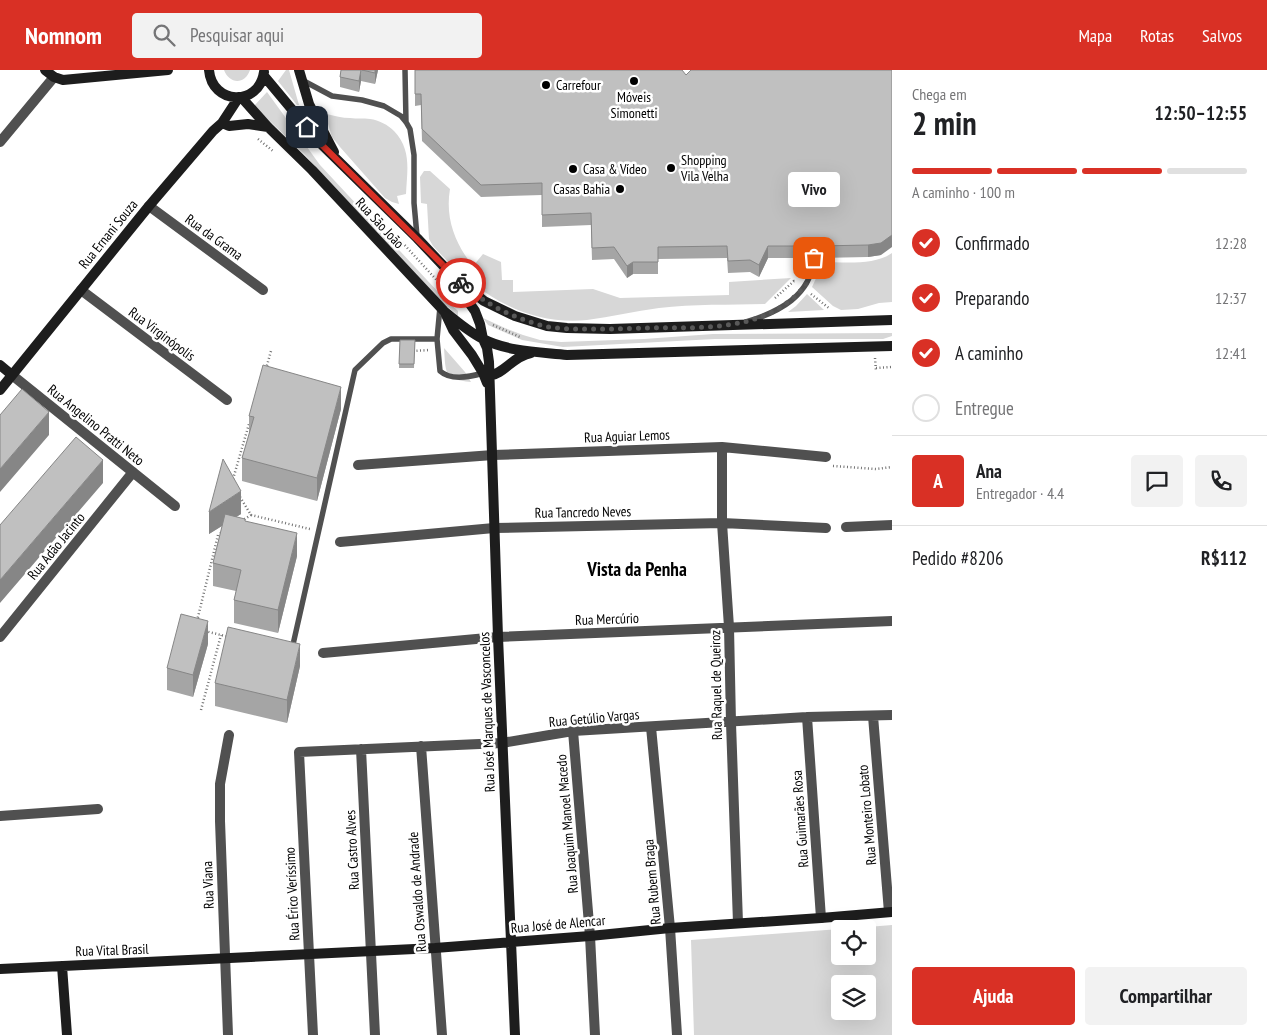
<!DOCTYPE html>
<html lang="pt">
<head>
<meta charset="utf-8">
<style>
	:root { --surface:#fff; --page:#f2f2f2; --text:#202124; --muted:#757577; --line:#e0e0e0; --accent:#d93025 }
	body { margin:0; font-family:"PT Sans Narrow",sans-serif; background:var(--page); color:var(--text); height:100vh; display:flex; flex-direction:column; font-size:19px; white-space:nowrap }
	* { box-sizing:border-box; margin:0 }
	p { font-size:16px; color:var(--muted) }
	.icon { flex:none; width:28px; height:28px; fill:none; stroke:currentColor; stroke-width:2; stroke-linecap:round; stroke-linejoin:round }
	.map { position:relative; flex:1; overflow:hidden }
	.drawer { display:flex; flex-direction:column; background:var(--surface); width:375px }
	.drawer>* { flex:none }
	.fabs { position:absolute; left:831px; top:850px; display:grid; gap:10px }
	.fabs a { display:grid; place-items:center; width:45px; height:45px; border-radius:5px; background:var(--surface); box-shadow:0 5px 20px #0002; font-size:25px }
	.pin { position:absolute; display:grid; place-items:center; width:42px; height:42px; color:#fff; margin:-21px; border-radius:10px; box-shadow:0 2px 8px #0006 }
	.courier { position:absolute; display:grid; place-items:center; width:50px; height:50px; margin:-25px; border:4px solid #d93025; border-radius:50%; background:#fff; color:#222; box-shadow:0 1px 6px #0007 }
	.bubble { position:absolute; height:35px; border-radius:5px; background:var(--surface); box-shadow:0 5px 20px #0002; font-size:16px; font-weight:800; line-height:35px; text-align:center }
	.headline em { font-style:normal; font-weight:800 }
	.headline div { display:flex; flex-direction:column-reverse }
	.headline { display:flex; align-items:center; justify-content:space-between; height:85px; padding:0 20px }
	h1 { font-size:32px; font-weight:800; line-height:38px }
	.bar { display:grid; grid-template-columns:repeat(4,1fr); gap:8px 5px; align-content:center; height:60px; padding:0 20px }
	.bar i { height:6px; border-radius:4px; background:var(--line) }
	.bar .on { background:var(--accent) }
	.bar p { grid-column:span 4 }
	.line { display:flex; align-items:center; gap:12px; padding:0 20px; border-top:1px solid var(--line) }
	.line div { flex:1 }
	.round { display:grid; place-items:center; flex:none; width:52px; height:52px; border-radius:5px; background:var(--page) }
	ol { padding:0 20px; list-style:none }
	li { display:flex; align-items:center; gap:15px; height:55px }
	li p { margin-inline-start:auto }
	li .icon { padding:5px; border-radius:50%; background:var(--accent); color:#fff; stroke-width:4 }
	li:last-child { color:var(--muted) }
	li i { width:28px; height:28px; border:2px solid var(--line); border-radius:50% }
	.button { display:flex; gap:10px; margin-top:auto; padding:10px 20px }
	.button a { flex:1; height:58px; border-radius:5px; background:var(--accent); color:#fff; font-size:20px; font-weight:800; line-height:58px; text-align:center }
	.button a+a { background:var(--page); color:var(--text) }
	header { display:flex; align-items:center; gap:30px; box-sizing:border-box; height:70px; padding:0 25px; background:var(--accent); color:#fff }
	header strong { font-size:24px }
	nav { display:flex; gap:28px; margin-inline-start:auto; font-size:18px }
	.search { width:350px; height:45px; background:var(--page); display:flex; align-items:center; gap:12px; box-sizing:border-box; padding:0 18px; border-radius:5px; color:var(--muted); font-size:19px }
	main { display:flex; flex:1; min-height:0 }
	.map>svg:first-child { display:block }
</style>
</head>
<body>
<header>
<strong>Nomnom</strong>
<div class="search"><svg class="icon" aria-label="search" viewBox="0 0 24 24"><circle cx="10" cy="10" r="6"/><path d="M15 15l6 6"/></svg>Pesquisar aqui</div>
<nav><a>Mapa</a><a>Rotas</a><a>Salvos</a></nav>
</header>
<main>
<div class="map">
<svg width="892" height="965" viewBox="0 0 892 965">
	<rect width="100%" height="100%" fill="#fff"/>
	<!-- green -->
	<path fill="#d7d7d7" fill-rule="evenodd" d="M224 0H250C245 15 229 14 224 0Z
		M286 0H289L299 35H297L278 11Z
		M267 22 320 95 440 224 458 241V246L423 215 304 84 254 36Z
		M327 44C335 46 342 48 350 48 357 49 363 48 370 49 379 50 388 55 394 61 412 80 407 101 406 124L397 126 399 134 392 132 385 128 340 77 332 67 328 54Z
		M424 101H430L450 119C445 148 455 174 473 196L483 184 501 192 502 210H513V222L593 219 620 228 729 225V212L791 208 765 234C730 235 694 234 659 238 635 241 611 247 587 250 523 256 474 221 433 176L429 169 427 134 421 133 420 107Z
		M892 183V232L879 233 858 239 841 240 833 236 812 217 818 204 821 192C843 192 874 196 892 183Z
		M807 224 824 240 788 242 796 236Z
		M483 248 505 258 523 265 540 270 561 272 644 269 713 264 892 263V266L883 269H715L563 277 522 270 488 255Z
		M444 278 465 302 471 312C443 309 446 303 444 278Z
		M892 855V965H694L691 870 840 859V886H868V859H843ZM840 914H868V941H840Z"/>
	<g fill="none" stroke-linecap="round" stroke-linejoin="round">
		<!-- path -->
		<path stroke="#727272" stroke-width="2.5" stroke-dasharray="1 2.5" stroke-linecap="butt" d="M258 69 273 81
			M400 170 443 217
			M811 224 830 239
			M775 228 794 211 795 212
			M493 255 520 267
			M413 281 430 280
			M875 288 876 301
			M876 298 892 297
			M266 299 271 281
			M833 396 876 399 892 397
			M233 409 249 354
			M240 427 251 445 243 450
			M251 445 310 459
			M197 551 218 465 221 463
			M205 561 229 567
			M201 640 221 565"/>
		<!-- lane -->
		<path stroke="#505050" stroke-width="5.5" d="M405 0 406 52
			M302 10 332 26 362 30 384 36 401 46 406 52 410 59 414 85V133L417 166
			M440 237 437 269 440 301C451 311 470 307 483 303
			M746 252C779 242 811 226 814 188
			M292 579 355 300 383 273 391 269H437"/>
		<!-- street -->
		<path stroke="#505050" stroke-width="10" d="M0 72 54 7
			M149 136 263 220
			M81 220 227 330
			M12 305 175 436
			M722 377V453L729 557 731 653 738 853
			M358 395 493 385 722 377 826 387
			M846 457 892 455
			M340 472 494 458 722 453 826 458
			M0 567 133 402
			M323 583 498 567 892 551
			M873 646 889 842
			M807 647 821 848
			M651 657 670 858 677 965
			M573 661 590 866 595 965
			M421 676 442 965
			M361 679 375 965
			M0 746 98 739
			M228 965 220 751V714L229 665
			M313 965 299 682 502 673 573 661 807 647 892 645"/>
		<!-- secondary -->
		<path stroke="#1d1d1d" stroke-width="10" d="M45 0 54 7 63 10 168 0
			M209 0C212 35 259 37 264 2
			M299 0 309 34 334 82
			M264 6 320 73 417 168 452 205 484 231 515 246 547 256 567 258 610 259 892 250
			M241 27 268 57 312 100 444 241C456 251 469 262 483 269 509 282 539 282 567 285L892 276
			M222 53 229 56 248 54 268 57
			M452 205 460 220 475 241 480 254 483 269 487 278 489 292 498 567 515 965
			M446 245 453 260 472 285 483 303 487 313
			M0 295 12 305
			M489 306C504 304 513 286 531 283
			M0 320 149 136 213 61 222 53 239 27
			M62 896 67 965
			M0 899 435 878 590 866 670 858 821 848 892 842"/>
	</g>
	<!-- wall -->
	<path fill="#a5a5a5" d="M341 0H378L375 14 361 11 359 22 340 17V7Z
		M415 0 686 5 881 185 868 187 819 188 817 185 814 183 811 185 809 188H768L759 207 750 202 728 203 727 188 658 189V204H633L627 208 614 189 592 190 591 155 542 157V125L481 127 422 71 421 35 415 36Z
		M400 270H415L414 298H399Z
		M341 339 317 431 242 411V388L249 365V346Z
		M209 442 241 444 236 447 245 451 297 486 278 563 234 553V530L236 521 213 516V493L222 456 209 464Z
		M208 574 193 627 167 620V598Z
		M300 596 287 653 215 636V613Z"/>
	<!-- shaded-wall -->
	<path fill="#868686" d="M361 0V11L359 22V11Z
		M375 0H378L375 14Z
		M892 165V177L881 185 868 187V175Z
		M814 171V183L811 185 809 188V176L811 173Z
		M768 176V188L759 207V195Z
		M633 192V204L627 208V196Z
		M341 317V339L317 431V408Z
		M49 342V365L0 422V399Z
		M103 390V413L0 533V510Z
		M241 421V444L209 464V442Z
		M297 463V486L278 563V540Z
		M208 551V574L193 627V605Z
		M300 574V596L287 653V630Z"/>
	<!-- building -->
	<path fill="#c0c0c0" stroke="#868686" d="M341 0H361L359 11 340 7Z
		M362 0H375V3Z
		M415 0H682L686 5 691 0H892V165L881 173 868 175 819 176 817 173 814 171 811 173 809 176H768L759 195 750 190 728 191 727 176 658 177V192H633L627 196 614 177 592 178 591 143 542 145V113L481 115 422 59 421 24H415Z
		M400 270H415L414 294H399Z
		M263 295 341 317 317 408 242 388 254 347 249 346Z
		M22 319 49 342 0 399V345Z
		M76 367 103 390 0 510V455Z
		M223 389 241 421 209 442Z
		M225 444 245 449V451L297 463 278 540 234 530 241 500 213 493Z
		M181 544 208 551 193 605 167 598Z
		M228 557 300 574 287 630 215 613Z"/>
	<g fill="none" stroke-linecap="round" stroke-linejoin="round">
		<!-- done -->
		<path stroke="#595959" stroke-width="5" stroke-dasharray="0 9" d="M461 213C485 234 513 248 544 256 557 259 572 259 586 259 605 259 623 259 642 258 691 257 752 263 792 229 806 217 813 207 814 188"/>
		<!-- route -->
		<path stroke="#d93025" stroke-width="6" d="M307 57 320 73 461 213"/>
	</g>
	<!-- markers -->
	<g fill="#000" stroke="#fff" stroke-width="2">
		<circle cx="634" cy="11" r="5"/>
		<circle cx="546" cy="15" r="5"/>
		<circle cx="671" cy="98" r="5"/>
		<circle cx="573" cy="99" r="5"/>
		<circle cx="620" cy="119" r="5"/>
	</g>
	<g text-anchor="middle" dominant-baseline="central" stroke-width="5" stroke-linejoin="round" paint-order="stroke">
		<!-- poi labels -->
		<g font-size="14" fill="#000" stroke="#fff" text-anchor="start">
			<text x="556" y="15">Carrefour</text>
			<text x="634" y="27" text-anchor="middle">Móveis<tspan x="634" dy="16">Simonetti</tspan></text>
			<text x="681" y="90">Shopping<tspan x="681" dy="16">Vila Velha</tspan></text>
			<text x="583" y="99">Casa &amp; Vídeo</text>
			<text x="610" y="119" text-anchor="end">Casas Bahia</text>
		</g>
		<!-- street labels -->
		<g font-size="14" fill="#000" stroke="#fff">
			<text transform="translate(380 153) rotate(47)">Rua São João</text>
			<text transform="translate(108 164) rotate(-51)">Rua Ernani Souza</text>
			<text transform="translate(214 167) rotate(36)">Rua da Grama</text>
			<text transform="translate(162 264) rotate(37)">Rua Virginópolis</text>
			<text transform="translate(96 355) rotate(39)">Rua Angelino Pratti Neto</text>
			<text transform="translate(627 366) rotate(-2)">Rua Aguiar Lemos</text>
			<text transform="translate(583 442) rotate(-1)">Rua Tancredo Neves</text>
			<text transform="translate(56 476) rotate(-51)">Rua Adão Jacinto</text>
			<text transform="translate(607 549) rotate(-2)">Rua Mercúrio</text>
			<text transform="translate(716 615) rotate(-91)">Rua Raquel de Queiroz</text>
			<text transform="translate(487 642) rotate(-92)">Rua José Marques de Vasconcelos</text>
			<text transform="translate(594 648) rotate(-5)">Rua Getúlio Vargas</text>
			<text transform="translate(867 745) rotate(-95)">Rua Monteiro Lobato</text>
			<text transform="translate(800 749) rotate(-94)">Rua Guimarães Rosa</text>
			<text transform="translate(567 754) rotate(-95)">Rua Joaquim Manoel Macedo</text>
			<text transform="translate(352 780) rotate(-93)">Rua Castro Alves</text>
			<text transform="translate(652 812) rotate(-95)">Rua Rubem Braga</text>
			<text transform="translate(208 815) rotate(-92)">Rua Viana</text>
			<text transform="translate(417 822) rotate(-94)">Rua Oswaldo de Andrade</text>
			<text transform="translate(292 824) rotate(-93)">Rua Érico Veríssimo</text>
			<text transform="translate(558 854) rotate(-5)">Rua José de Alencar</text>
			<text transform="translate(112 880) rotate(-2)">Rua Vital Brasil</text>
		</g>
		<!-- district labels -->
		<g font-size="19" font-weight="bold" fill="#000" stroke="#fff">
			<text x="637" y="499">Vista da Penha</text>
		</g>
	</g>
</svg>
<div class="fabs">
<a><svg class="icon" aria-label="locate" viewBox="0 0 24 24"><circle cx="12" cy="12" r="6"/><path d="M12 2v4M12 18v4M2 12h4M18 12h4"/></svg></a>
<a><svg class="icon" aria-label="layers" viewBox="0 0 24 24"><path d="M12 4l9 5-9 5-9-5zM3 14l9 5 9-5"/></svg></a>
</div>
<div class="pin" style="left:814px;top:188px;background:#ea580c"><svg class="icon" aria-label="bag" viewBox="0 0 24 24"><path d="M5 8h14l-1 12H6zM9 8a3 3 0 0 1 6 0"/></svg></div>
<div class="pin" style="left:307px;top:57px;background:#1f2937"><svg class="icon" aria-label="home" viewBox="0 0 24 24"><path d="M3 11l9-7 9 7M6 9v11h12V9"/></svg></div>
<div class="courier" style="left:461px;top:213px"><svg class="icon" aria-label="bike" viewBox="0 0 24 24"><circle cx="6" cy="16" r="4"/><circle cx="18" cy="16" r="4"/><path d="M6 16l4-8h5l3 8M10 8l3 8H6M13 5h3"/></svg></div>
<div class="bubble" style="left:788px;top:102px;width:52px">Vivo</div>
</div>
<section class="drawer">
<div class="headline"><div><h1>2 min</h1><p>Chega em</p></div><em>12:50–12:55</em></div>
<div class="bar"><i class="on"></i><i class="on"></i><i class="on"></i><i></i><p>A caminho · 100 m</p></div>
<ol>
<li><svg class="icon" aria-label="check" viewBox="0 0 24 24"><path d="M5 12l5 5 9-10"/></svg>Confirmado<p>12:28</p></li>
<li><svg class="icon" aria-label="check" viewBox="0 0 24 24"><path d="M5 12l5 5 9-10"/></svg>Preparando<p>12:37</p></li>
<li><svg class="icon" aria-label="check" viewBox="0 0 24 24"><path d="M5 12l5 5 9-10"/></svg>A caminho<p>12:41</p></li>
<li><i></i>Entregue</li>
</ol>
<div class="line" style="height:90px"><b class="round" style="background:var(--accent);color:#fff">A</b><div><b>Ana</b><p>Entregador · 4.4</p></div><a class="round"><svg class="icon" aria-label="chat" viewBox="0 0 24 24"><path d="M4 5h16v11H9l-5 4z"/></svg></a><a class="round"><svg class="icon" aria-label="phone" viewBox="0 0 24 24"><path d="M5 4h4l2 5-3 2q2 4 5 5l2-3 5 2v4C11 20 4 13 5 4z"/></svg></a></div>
<div class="line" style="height:65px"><div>Pedido #8206</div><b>R$112</b></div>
<div class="button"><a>Ajuda</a><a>Compartilhar</a></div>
</section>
</main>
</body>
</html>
